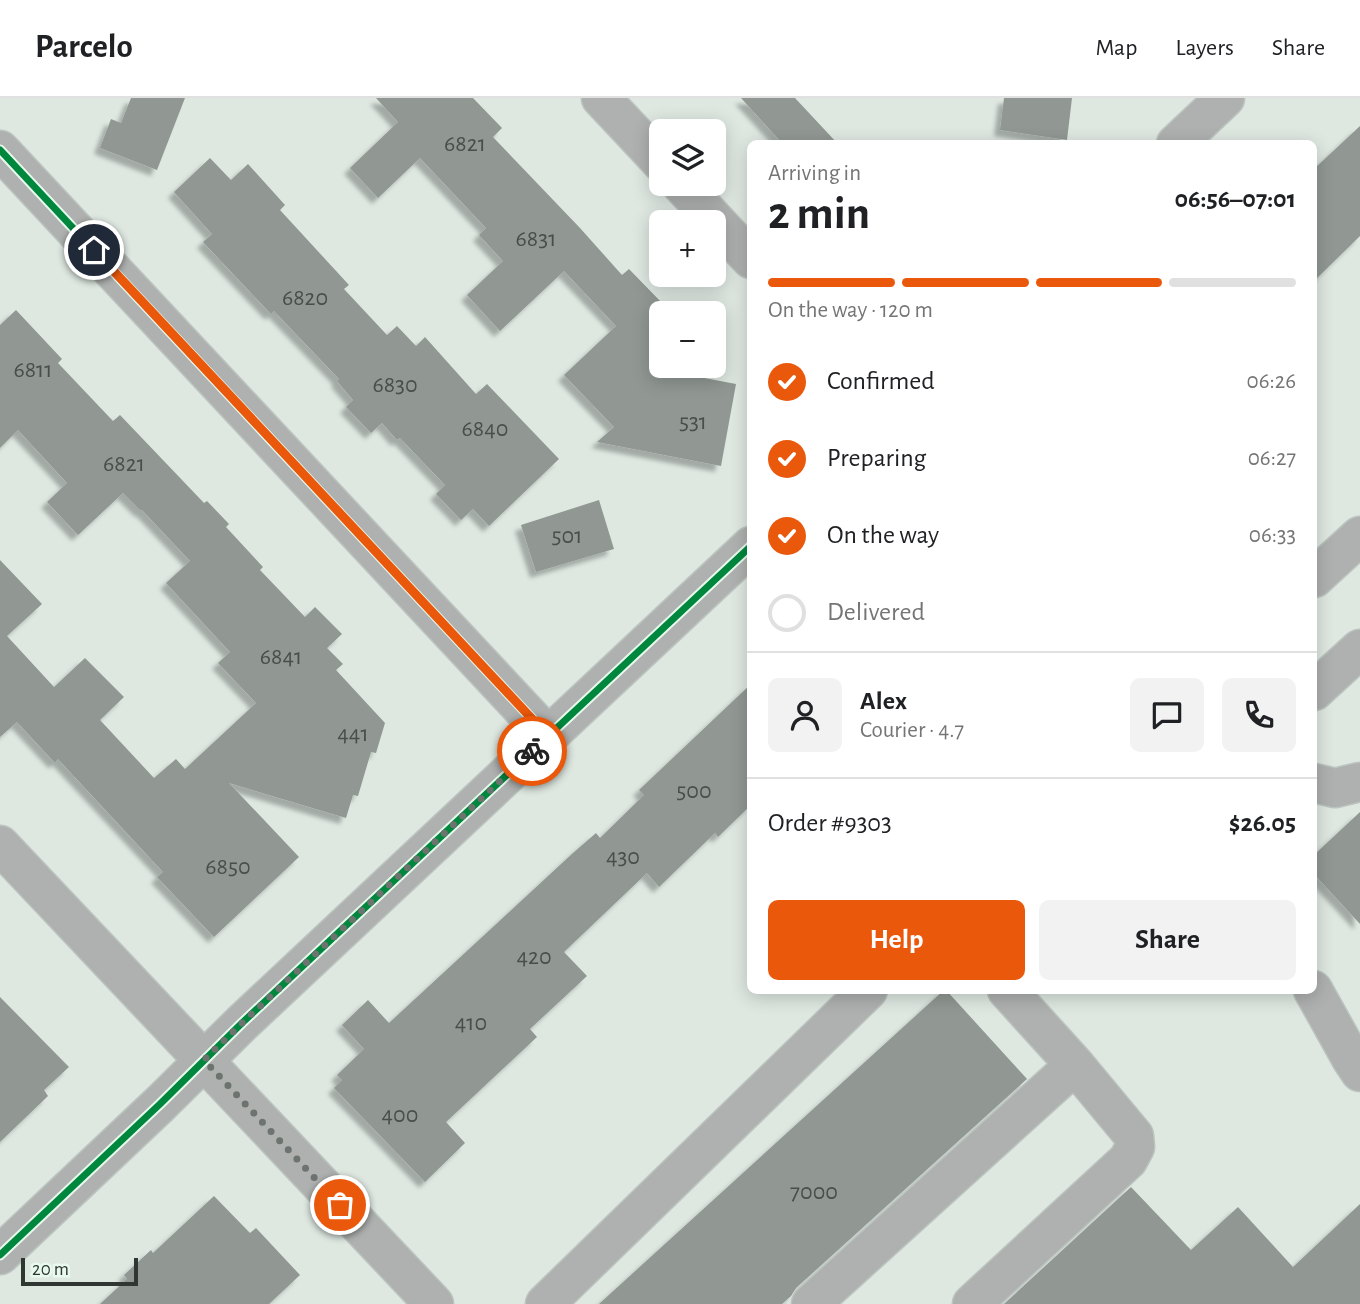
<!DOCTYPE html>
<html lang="en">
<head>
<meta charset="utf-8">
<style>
	:root { --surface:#fff; --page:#f2f2f2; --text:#202124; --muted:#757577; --line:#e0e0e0; --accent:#ea580c }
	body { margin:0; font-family:"Alegreya Sans",sans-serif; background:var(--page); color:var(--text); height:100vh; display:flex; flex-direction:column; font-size:26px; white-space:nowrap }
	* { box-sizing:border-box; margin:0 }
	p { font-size:23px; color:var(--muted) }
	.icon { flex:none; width:38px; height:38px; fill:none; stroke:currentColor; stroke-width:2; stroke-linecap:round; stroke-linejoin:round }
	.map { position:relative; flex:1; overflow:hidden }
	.sheet { position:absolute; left:747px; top:42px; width:570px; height:854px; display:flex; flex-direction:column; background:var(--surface); border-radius:10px; box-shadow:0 4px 18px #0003 }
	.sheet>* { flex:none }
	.controls { position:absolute; left:649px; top:21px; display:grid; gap:14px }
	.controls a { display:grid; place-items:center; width:77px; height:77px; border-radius:10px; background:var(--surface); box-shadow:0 4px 18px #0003; font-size:35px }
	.scale { position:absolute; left:21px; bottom:18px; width:117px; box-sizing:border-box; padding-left:7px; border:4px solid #303632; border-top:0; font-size:19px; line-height:24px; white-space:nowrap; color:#303632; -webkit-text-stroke:5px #e8f9ed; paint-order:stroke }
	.pin { position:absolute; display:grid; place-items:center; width:60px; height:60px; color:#fff; margin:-30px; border:4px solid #fff; border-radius:50%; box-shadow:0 2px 7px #0007 }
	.courier { position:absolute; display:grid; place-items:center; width:70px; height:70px; margin:-35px; border:5px solid #ea580c; border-radius:50%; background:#fff; color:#222; box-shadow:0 2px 9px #0007 }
	.head em { font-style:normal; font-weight:600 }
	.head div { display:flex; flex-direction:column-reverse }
	.head { display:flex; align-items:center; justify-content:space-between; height:119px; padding:0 21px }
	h1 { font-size:46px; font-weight:600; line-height:52px }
	.bar { display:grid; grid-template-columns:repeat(4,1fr); gap:10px 7px; align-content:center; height:84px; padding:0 21px }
	.bar i { height:9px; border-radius:5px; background:var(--line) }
	.bar .active { background:var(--accent) }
	.bar p { grid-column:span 4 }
	.line { display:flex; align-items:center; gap:18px; padding:0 21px; border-top:2px solid var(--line) }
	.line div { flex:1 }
	.round { display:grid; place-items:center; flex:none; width:74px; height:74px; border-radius:10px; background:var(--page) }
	ol { padding:0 21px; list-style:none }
	li { display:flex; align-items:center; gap:21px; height:77px }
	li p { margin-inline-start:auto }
	li .icon { padding:7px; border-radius:50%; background:var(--accent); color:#fff; stroke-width:4 }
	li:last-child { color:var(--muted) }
	li i { width:38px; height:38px; border:4px solid var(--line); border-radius:50% }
	.cta { display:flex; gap:14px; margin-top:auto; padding:14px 21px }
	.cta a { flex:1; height:80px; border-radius:10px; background:var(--accent); color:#fff; font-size:28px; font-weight:600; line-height:80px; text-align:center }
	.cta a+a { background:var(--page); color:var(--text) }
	header { display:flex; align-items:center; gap:42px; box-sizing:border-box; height:98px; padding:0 35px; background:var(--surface); border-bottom:2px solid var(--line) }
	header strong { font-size:33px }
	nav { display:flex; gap:38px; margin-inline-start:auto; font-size:24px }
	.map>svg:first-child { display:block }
</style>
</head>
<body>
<header>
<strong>Parcelo</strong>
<nav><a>Map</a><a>Layers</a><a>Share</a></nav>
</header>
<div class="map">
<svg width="1360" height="1206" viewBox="0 0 1360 1206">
	<defs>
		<filter id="shadow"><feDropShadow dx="-6" dy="6" stdDeviation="2" flood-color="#0004"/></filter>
	</defs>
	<rect width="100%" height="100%" fill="#dee8e1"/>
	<!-- building -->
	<path fill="#919893" filter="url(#shadow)" d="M131 0H185L157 72 100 50 111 21 121 25Z
		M376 0H473L502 30 493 39 580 130 622 177 629 171 662 205V272L736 286 721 368 597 344 614 329 564 277 616 228 564 173 500 233 467 197 503 163 479 137 486 130 420 60 378 100 350 70 398 24Z
		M741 0H795L838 46H783Z
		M1004 0H1072L1067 42 1000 32Z
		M1360 28V138L1314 183V71Z
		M210 60 231 82 248 66 285 107 280 112 349 187 344 191 387 237 397 228 416 248 425 239 476 296 487 286 559 361 489 428 473 411 461 422 436 396 445 387 400 340 397 342 382 325 371 335 346 309 353 302 337 283 339 281 274 213 271 216 203 144 212 136 174 94Z
		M16 212 62 261 58 265 113 323 120 317 204 405 207 403 229 426 226 429 263 469 260 472 305 519 315 509 342 536 327 550 343 566 336 572 385 625 376 655 371 654 358 698 353 697 346 720 229 685 299 759 214 839 157 779 163 774 58 661 55 665 17 624 0 639V462L42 506 7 538 54 589 85 560 124 599 100 622 154 680 176 661 185 671 256 605 218 565 230 554 166 485 190 463 142 412 141 413 123 395 78 437 47 404 67 385 18 332 0 350V227Z
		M599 402 614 451 536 474 521 427Z
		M751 586V707L718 739 715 735 659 789 647 775 564 854 587 878 530 931 537 939 446 1024 465 1045 425 1084 334 990 342 982 337 977 364 951 342 927 368 902 389 925 573 755 596 735 600 740 644 697 639 692Z
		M1360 714V826L1314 776V757Z
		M944 892H946L1027 981 796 1190 791 1198 782 1206H599Z
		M0 899 69 969 44 992 48 998 0 1044Z
		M1131 1089 1191 1152 1238 1109 1293 1169 1360 1106V1206H1004Z
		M214 1098 250 1135 256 1130 300 1177 269 1206H100L127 1181 124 1177 151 1152 153 1155Z"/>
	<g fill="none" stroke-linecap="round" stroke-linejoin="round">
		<!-- minor casing -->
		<g stroke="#bcc4bf" stroke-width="41">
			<path id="minor" d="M601 0 662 65
				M1176 46 1225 0
				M0 52 548 638
				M681 86 751 161
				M1314 480 1360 438
				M1314 593 1360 551
				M1314 685 1335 690 1360 684
				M0 747 434 1206
				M1007 892 1075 967
				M1313 892 1352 962 1360 974
				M0 1157 160 1006 242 925 751 448
				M545 1206 868 892
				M811 1206 1075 967 1134 1038 1135 1049 1128 1062 972 1206"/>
		</g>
		<!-- minor -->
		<use href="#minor" stroke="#aeb1af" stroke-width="38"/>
		<!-- cycleway casing -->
		<g stroke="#e8f9ed" stroke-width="11">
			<path id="cycleway" d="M0 52 548 638
				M0 1157 160 1006 242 925 751 448"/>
		</g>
		<!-- cycleway -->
		<use href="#cycleway" stroke="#00873e" stroke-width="7"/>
	</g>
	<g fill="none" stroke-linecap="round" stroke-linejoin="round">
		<!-- done -->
		<path stroke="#6d746f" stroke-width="7" stroke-dasharray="0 12.6" d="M340 1107 204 962 242 925 532 653"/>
		<!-- route -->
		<path stroke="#ea580c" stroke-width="9" d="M94 152 548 638 532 653"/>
	</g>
	<g text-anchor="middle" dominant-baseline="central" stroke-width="7" stroke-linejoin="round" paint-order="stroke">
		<!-- number labels -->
		<g font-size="24" fill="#484e4a">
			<text x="465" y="46">6821</text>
			<text x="536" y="141">6831</text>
			<text x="305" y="200">6820</text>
			<text x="33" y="272">6811</text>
			<text x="395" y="287">6830</text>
			<text x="693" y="324">531</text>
			<text x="485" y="331">6840</text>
			<text x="124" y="366">6821</text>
			<text x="567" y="438">501</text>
			<text x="281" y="559">6841</text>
			<text x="353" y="636">441</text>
			<text x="694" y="693">500</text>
			<text x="623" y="759">430</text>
			<text x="228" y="769">6850</text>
			<text x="534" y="859">420</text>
			<text x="471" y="925">410</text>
			<text x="400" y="1017">400</text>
			<text x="814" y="1094">7000</text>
		</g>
	</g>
</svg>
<div class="controls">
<a><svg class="icon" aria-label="layers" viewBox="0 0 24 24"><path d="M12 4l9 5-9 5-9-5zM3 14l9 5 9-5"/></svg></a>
<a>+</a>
<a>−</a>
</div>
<div class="scale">20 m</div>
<div class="pin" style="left:340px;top:1107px;background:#ea580c"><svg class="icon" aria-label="bag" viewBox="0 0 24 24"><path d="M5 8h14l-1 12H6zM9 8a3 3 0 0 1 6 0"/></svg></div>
<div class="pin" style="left:94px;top:152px;background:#1f2937"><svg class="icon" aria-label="home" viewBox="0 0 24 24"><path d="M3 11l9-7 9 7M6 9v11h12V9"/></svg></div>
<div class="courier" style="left:532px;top:653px"><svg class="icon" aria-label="bike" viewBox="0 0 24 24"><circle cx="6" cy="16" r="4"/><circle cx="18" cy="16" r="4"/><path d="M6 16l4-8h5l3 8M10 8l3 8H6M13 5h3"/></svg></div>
<section class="sheet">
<div class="head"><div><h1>2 min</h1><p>Arriving in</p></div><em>06:56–07:01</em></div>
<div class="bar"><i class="active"></i><i class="active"></i><i class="active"></i><i></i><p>On the way · 120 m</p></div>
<ol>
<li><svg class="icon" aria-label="check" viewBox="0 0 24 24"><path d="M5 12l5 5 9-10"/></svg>Confirmed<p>06:26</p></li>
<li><svg class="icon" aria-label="check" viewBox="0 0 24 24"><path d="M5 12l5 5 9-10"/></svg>Preparing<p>06:27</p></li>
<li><svg class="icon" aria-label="check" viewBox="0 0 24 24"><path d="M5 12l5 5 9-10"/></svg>On the way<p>06:33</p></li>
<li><i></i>Delivered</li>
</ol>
<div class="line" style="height:126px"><a class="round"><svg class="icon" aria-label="person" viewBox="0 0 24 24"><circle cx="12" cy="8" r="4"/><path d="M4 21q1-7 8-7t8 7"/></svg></a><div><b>Alex</b><p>Courier · 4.7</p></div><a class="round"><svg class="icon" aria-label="chat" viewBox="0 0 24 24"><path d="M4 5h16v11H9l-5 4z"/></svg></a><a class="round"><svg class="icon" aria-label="phone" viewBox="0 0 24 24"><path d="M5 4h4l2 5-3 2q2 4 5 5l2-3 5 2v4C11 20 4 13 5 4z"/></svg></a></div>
<div class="line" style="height:91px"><div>Order #9303</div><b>$26.05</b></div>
<div class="cta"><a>Help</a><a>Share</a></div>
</section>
</div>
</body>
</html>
